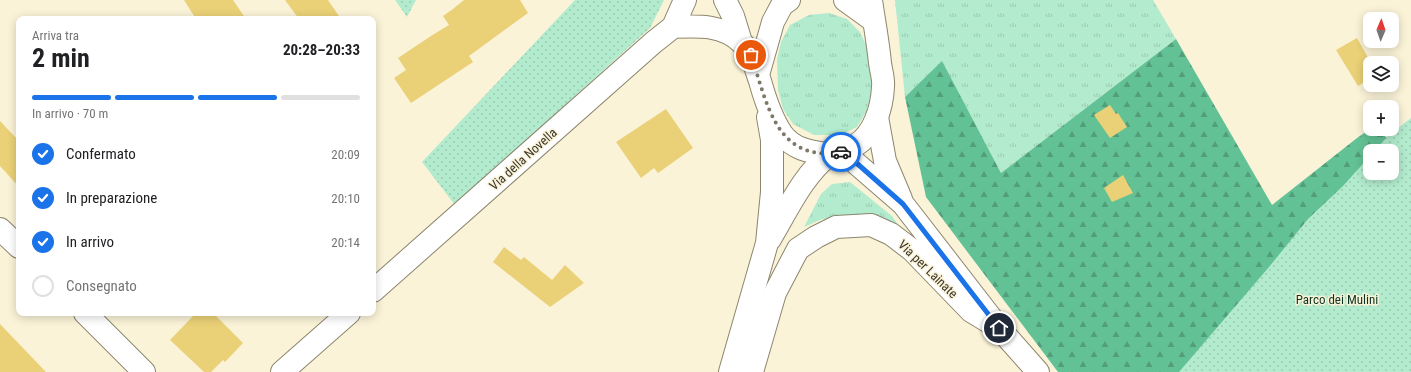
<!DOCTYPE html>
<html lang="it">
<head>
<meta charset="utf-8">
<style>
	:root { --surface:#fff; --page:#f6f6f6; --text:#202124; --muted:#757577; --line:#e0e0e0; --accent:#1a73e8 }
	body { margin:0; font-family:"Roboto Condensed",sans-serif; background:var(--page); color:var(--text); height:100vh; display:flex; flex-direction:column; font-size:15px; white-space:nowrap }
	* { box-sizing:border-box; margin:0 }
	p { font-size:13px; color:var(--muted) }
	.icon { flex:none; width:22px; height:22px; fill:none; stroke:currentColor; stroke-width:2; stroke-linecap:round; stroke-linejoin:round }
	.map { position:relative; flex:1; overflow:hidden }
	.side { position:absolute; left:16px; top:16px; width:360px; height:300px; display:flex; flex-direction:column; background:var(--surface); border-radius:8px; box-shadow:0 2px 10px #0003 }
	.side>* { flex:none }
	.needle { width:26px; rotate:2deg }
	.fabs { position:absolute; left:1363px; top:12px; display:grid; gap:8px }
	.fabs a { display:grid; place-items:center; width:36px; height:36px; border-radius:8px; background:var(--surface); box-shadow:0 2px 10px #0003; font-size:20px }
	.pin { position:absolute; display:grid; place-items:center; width:34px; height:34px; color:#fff; margin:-17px; border:2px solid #fff; border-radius:50%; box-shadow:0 1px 4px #0007 }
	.courier { position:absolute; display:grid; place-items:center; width:40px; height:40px; margin:-20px; border:3px solid #1a73e8; border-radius:50%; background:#fff; color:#222; box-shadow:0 1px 5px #0007 }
	.head em { font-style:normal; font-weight:700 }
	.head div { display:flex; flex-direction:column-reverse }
	.head { display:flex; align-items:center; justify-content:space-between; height:68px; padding:0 16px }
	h1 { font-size:26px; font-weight:700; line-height:30px }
	.bar { display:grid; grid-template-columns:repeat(4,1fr); gap:6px 4px; align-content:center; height:48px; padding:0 16px }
	.bar i { height:5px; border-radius:3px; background:var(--line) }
	.bar .current { background:var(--accent) }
	.bar p { grid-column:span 4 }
	ol { padding:0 16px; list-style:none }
	li { display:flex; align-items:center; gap:12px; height:44px }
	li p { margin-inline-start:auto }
	li .icon { padding:4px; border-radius:50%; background:var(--accent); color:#fff; stroke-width:4 }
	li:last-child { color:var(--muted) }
	li i { width:22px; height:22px; border:2px solid var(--line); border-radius:50% }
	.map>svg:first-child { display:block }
</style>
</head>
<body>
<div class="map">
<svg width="1411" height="372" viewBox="0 0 1411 372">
	<defs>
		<pattern id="grass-tufts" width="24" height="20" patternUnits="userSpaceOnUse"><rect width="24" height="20" fill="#b2ebcd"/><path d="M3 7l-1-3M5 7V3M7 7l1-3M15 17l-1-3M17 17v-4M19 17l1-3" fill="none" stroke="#9acab0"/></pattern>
		<pattern id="forest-firs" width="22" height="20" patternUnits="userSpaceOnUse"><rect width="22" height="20" fill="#63c295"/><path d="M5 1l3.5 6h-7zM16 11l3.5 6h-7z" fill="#539e7a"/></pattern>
		<pattern id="park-dots" width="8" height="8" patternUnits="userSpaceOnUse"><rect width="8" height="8" fill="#b2ebcd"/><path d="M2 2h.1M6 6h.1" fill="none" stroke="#9acab0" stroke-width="1.8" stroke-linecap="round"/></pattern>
	</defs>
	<rect width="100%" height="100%" fill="#faf3d8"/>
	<!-- grass -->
	<path fill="url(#grass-tufts)" d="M895 0H1153L1176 39 1001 173 942 62 905 97Z
		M829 13 847 19 860 32 868 49 873 70 872 91 866 112 857 127 840 135H814L793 124 783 109 778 90 777 60 781 42 790 25 809 15Z
		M850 182 892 216 901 229 833 217 820 220 804 227 821 194 832 184Z"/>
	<!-- forest -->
	<path fill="url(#forest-firs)" d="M1176 39 1272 205 1357 138 1370 129H1379L1401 155 1392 151H1370V173L1211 372H1058L926 197 905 97 942 61 1001 173Z"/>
	<!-- park -->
	<path fill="url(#park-dots)" d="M395 0H416L407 17Z
		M575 0H664L650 28 455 205 422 162Z
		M1411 118V372H1179L1269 267 1308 219 1343 186 1370 156V173H1392V151H1374L1389 135Z"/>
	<!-- building -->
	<path fill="#ead177" d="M184 0H233L246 19H196Z
		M285 0H328L341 19H299Z
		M464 0H520L528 13 469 56 473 62 411 103 394 78 406 70 398 58 434 34 449 25 443 16 453 9Z
		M1357 38 1370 61V79L1358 86 1336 50Z
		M1110 105 1116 114 1118 113 1127 127 1110 138 1094 115Z
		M666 109 693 148 658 173 654 168 641 178 616 142Z
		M0 121 19 141V187L0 166Z
		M1123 175 1133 193 1112 202 1104 188Z
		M504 247 521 260 524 257 552 280 565 265 584 283 550 307 493 262Z
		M196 313H213L243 343 225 362 223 360 211 372H204L170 340Z
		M0 324 46 372H0Z"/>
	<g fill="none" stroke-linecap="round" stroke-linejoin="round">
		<!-- street casing -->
		<g stroke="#8c866e" stroke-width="24">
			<path id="street" d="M877 117 885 161 901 199
				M843 152 903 204 999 328 1038 372
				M0 229 19 247
				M85 313 144 372
				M752 372 775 293 798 249 816 237 836 227 871 225 891 234 912 250 971 311 999 328"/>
		</g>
		<!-- secondary casing -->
		<g stroke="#8c866e" stroke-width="24">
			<path id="secondary" d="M725 0 733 16 741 42
				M845 0 874 21
				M673 27C697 26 723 24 742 43 752 53 755 67 760 81 765 99 771 118 782 134 793 149 810 152 827 154 838 155 847 150 856 145 874 134 882 108 883 87 884 79 881 71 880 63 878 42 874 21 871 0
				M673 27 685 0
				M758 75 773 22 782 5 789 0
				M770 239C788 209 803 175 830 154
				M373 291 654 42 673 27
				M282 372 349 313
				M730 372 767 243 772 192V140L768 117"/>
		</g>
		<!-- street -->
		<use href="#street" stroke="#fff" stroke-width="22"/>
		<!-- secondary -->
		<use href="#secondary" stroke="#fff" stroke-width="22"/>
	</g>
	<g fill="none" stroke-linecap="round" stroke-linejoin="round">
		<!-- done -->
		<path stroke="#7d7868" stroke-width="4" stroke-dasharray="0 7.2" d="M751 55C767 102 775 163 841 152"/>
		<!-- route -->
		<path stroke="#1a73e8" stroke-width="5" d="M841 152H844L903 204 999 328"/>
	</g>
	<g text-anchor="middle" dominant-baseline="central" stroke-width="3" stroke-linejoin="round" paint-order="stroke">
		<!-- street labels -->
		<g font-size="13" fill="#39362c" stroke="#faf3d8">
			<text transform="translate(523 159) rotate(-42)">Via della Novella</text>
			<text transform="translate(928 269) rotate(44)">Via per Lainate</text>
		</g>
		<!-- park labels -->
		<g font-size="13" fill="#0b3624" stroke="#faf3d8">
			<text x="1337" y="299">Parco dei Mulini</text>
		</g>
	</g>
</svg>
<div class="fabs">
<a><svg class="needle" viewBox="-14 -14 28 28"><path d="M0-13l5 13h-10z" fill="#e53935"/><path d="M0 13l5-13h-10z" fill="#757577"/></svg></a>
<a><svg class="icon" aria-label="layers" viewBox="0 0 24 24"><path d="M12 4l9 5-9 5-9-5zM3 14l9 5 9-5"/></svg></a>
<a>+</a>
<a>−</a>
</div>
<div class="pin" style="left:751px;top:55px;background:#ea580c"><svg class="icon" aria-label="bag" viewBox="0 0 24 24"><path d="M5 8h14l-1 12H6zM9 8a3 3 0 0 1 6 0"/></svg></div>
<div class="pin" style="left:999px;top:328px;background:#1f2937"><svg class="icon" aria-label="home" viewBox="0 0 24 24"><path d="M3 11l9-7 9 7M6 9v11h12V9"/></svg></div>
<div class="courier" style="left:841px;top:152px"><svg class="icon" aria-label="car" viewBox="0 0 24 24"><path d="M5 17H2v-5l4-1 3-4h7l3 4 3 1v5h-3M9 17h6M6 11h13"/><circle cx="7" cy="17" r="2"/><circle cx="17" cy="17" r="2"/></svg></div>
<section class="side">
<div class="head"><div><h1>2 min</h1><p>Arriva tra</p></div><em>20:28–20:33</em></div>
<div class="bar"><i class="current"></i><i class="current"></i><i class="current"></i><i></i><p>In arrivo · 70 m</p></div>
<ol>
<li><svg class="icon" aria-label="check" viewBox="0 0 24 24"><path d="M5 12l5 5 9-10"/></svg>Confermato<p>20:09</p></li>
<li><svg class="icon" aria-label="check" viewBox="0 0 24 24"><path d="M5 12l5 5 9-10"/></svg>In preparazione<p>20:10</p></li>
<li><svg class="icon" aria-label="check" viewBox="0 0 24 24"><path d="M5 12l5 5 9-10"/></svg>In arrivo<p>20:14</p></li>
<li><i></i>Consegnato</li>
</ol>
</section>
</div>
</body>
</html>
